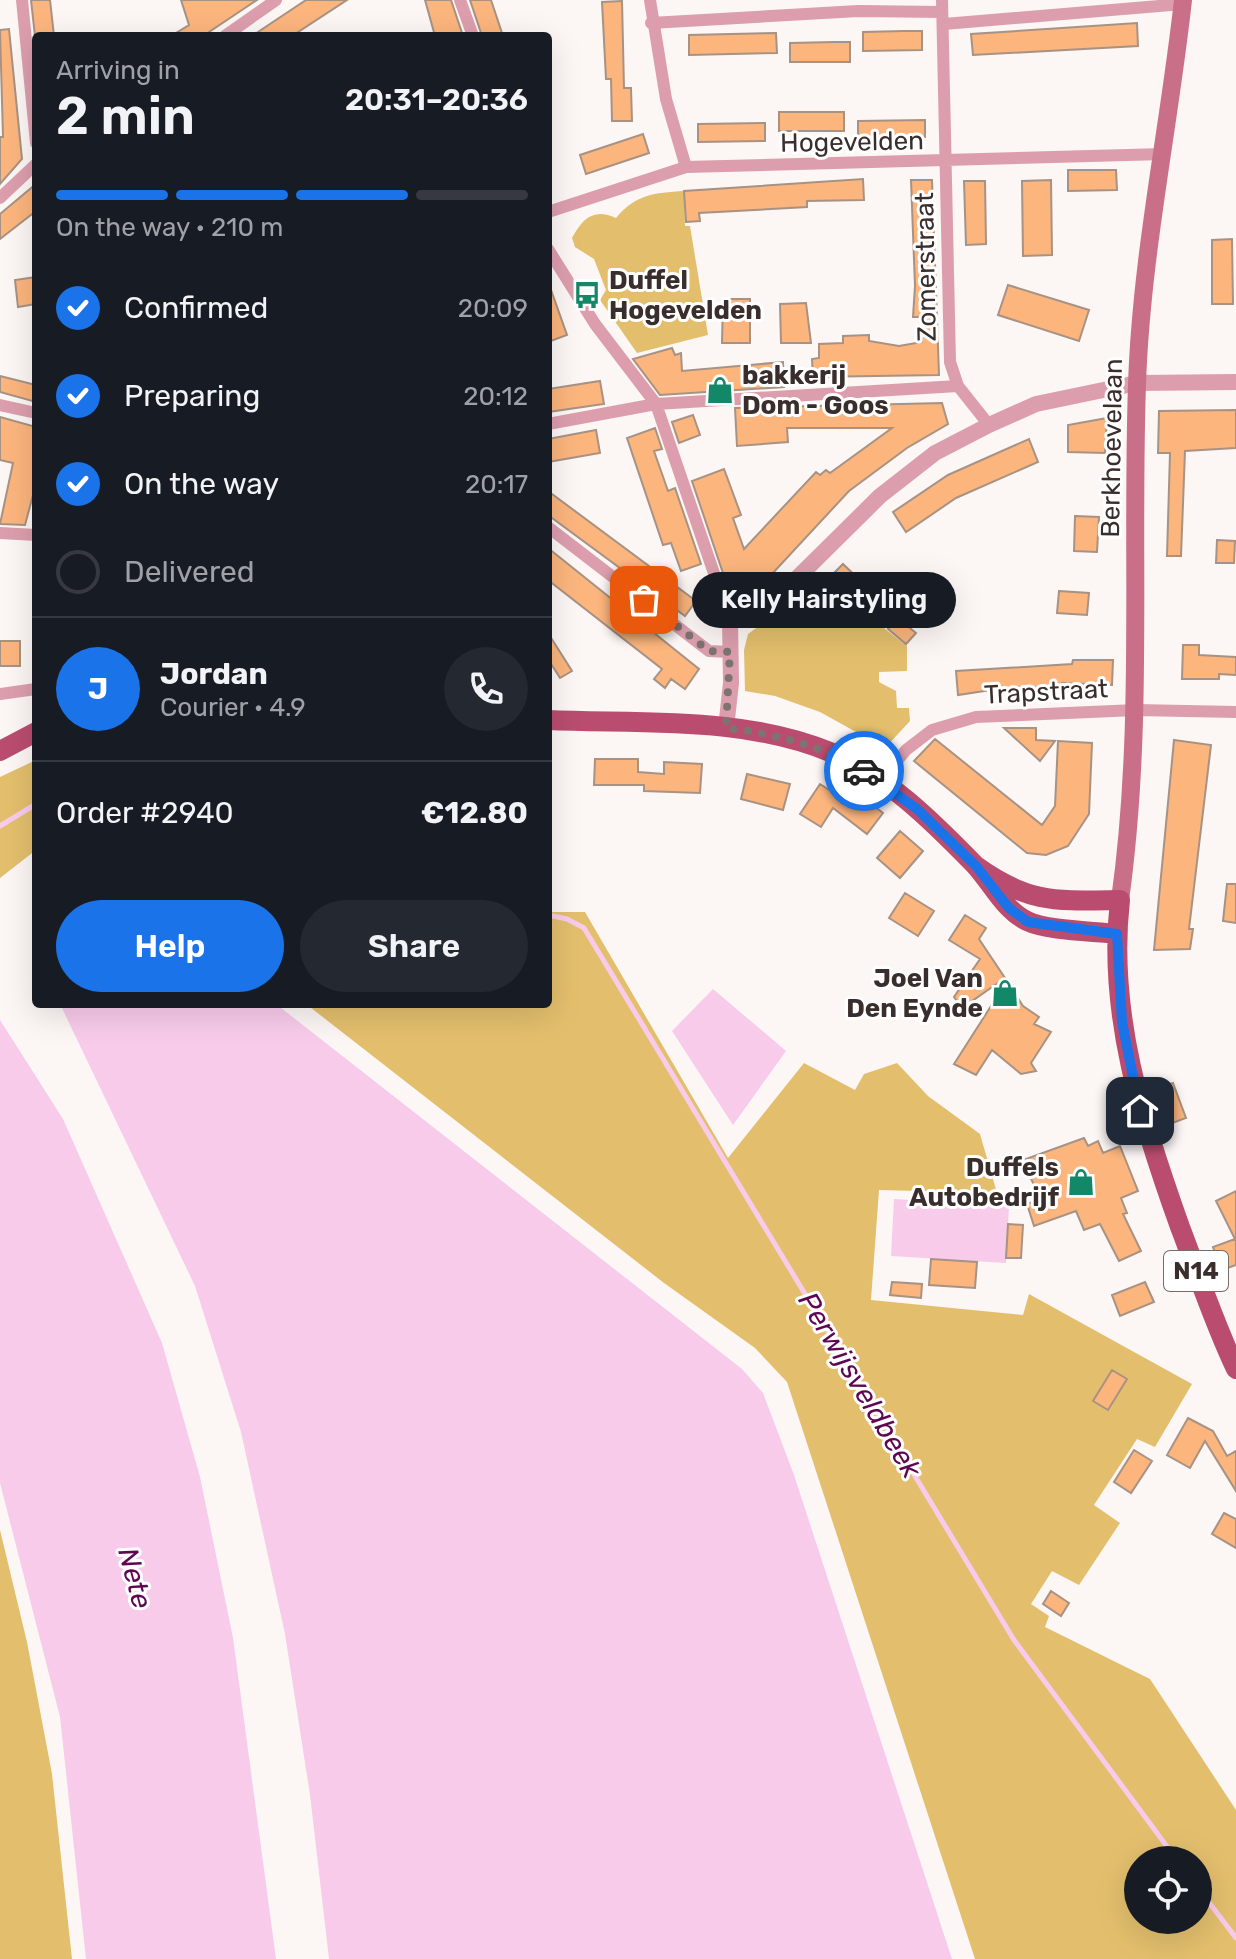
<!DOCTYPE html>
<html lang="en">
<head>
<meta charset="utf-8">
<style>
	:root { --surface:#171b24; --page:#242831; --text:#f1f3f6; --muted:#9ea1a6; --line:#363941; --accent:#1a73e8 }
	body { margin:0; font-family:Rubik,sans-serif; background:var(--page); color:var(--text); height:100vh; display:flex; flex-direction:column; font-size:30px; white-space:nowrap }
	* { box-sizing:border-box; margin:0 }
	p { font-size:26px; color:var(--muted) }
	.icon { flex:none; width:44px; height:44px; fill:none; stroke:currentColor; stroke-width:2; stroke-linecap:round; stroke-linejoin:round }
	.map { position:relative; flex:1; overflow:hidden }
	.panel { position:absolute; left:32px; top:32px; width:520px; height:976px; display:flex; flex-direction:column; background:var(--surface); border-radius:8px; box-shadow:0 8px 32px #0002 }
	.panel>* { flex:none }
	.controls { position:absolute; left:1124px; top:1846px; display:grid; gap:16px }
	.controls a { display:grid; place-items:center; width:88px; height:88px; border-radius:50%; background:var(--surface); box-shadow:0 8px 32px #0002; font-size:40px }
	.pin { position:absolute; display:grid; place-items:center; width:68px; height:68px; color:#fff; margin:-34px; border-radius:16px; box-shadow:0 4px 12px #0006 }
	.courier { position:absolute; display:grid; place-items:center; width:80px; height:80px; margin:-40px; border:6px solid #1a73e8; border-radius:50%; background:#fff; color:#222; box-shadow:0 2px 10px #0007 }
	.bubble { position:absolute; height:56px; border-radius:28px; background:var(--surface); box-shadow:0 8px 32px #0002; font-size:26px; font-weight:600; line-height:56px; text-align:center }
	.summary em { font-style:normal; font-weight:600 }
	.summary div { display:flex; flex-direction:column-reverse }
	.summary { display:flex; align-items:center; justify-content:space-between; height:136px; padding:0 24px }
	h1 { font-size:52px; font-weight:600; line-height:60px }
	.bar { display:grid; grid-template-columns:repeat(4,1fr); gap:12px 8px; align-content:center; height:96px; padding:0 24px }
	.bar i { height:10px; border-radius:6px; background:var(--line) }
	.bar .on { background:var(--accent) }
	.bar p { grid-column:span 4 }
	.line { display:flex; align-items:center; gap:20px; padding:0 24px; border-top:2px solid var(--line) }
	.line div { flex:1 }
	.round { display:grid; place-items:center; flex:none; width:84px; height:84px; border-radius:42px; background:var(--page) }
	ol { padding:0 24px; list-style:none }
	li { display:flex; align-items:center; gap:24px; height:88px }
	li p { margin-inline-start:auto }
	li .icon { padding:8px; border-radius:50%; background:var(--accent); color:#fff; stroke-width:4 }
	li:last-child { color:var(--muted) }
	li i { width:44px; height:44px; border:4px solid var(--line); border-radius:50% }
	.primary-button { display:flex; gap:16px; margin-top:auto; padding:16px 24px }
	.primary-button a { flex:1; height:92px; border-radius:48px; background:var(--accent); color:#fff; font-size:32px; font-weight:600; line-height:92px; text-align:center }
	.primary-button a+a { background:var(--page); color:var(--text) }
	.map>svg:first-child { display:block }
</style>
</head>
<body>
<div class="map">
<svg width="1236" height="1959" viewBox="0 0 1236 1959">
	<rect width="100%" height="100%" fill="#fcf6f5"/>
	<!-- green -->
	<path fill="#e3bf6d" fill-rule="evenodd" d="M684 191 685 226H690L708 335 637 353 600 300 606 290 594 259 575 247 572 238C583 217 595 208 616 218 636 194 654 193 684 191Z
		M822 580 907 646V671L879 672V682L896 691 897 708H909L910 721 885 748 820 712 775 696 745 691 744 650 748 634Z
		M36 760V850L0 878V777Z
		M548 912H585L728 1158 804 1063 855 1090 864 1074 897 1063 928 1096 980 1134 997 1193 879 1190 871 1300 1023 1315 1029 1294 1192 1384 1155 1447 1137 1439 1094 1505 1120 1523 1079 1585 1052 1571 1031 1604 1049 1616 1045 1627 1150 1679 1236 1810V1959H975L787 1382 755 1348 664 1283 306 1004H548ZM1138 1860H1198V1920H1138Z
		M0 1530 27 1642 52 1774 72 1959H0Z"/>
	<!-- water -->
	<path fill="#f8cbeb" d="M713 989 786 1051 733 1125 672 1031Z
		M60 1004H276L742 1369 763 1393 794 1475 952 1959H329L310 1795 285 1634 241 1432 195 1286Z
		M0 1020 63 1119 162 1343 200 1477 233 1638 276 1959H86L60 1717 0 1483Z
		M894 1199 1009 1206 1006 1263 891 1256Z"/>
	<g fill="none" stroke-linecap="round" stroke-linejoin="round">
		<!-- stream -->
		<path stroke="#f8cbeb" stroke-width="5" d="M0 826 36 804
			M548 915 567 919 584 928 1014 1640 1177 1860
			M1198 1888 1236 1938"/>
	</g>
	<!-- building -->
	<path fill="#fcb57d" stroke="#a79283" stroke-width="2" d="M31 0H50L54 36H35Z
		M181 0H257L203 36H171L189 25Z
		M306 0H347L292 36H252Z
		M425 0H451L463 36H435Z
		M470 0H491L503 36H482Z
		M622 1 624 88H631L632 121H612L611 79H606L602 2Z
		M1137 23 1138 46 973 55 971 34Z
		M9 29 22 159 0 184V137H3L0 30Z
		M904 31H922V50L863 51V32Z
		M776 33 777 53 689 55V35Z
		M835 42H850V62H790V43Z
		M779 112H844V131H779Z
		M925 120V137L858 139V121Z
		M765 123V141L698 142V124Z
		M643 134 649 153 586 174 580 155Z
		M1068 170H1116L1117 190 1068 191Z
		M863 179 864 200 807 201V207L699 213 700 221 686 222 684 191Z
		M911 180H932L939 375 813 377 812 359 819 358V344L843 343V336L869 335V341L899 346 922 342V317H913L915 286Z
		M1051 180 1052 255 1023 256 1022 181Z
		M964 181H985L986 244 966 245Z
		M36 184V211L0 239V214Z
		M1232 239 1233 304H1212V240Z
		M36 277V304L18 307 15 280Z
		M1008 285 1089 310 1079 341 998 315Z
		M550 287 567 335 548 342V288Z
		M723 299H750V343H722Z
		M806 303 811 343H781L780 304Z
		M672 348 675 355 681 353 682 371 783 362 784 387 660 395 633 359Z
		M0 376 36 385V402L0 392Z
		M600 381 604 404 548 412V389Z
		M942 403 948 424 907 448 849 491 758 589 727 585 692 481 724 469 741 515 733 518 744 549 816 472 820 475 826 470 830 473 892 428H787L788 442 737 446 735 408Z
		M1236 410V448L1185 451 1181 556H1167L1170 453H1158L1159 411Z
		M693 415 700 435 679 443 672 422Z
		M0 417 36 427V484L25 525 0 524 13 463 0 460Z
		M1107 418 1105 453 1068 452V425Z
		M655 428 662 449 654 451 668 491 675 488 701 564 681 571 671 543 663 545 627 438Z
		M596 430 600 453 548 462V439Z
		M1029 439 1038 462 956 498 906 532 893 512 948 475Z
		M548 491 696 601 685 616 548 515Z
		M1075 516 1099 517 1097 552 1074 551Z
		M1217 540 1235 541 1234 563H1216Z
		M548 548 699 669 685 689 671 679 665 688 654 679 662 669 548 580Z
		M843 564 864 584 849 599 828 579Z
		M1059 591 1089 593 1087 615 1057 613Z
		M898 618 916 633 906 644 888 629Z
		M548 633 572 671 560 678 548 659Z
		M0 641H20V666H0Z
		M1183 645H1199V655L1236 657V675L1219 674V679H1182Z
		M1073 660H1113L1112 685 1062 683V687L1004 688 958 695 956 671 1072 664Z
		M1004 728H1036V740L1055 741 1040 761Z
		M935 739 1042 825 1055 806 1058 741 1092 743 1089 814 1068 846 1046 855 1027 853 914 761Z
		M1174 740 1211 745 1189 929H1193L1190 949 1154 950Z
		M595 759H638V772L664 774V762L702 764 700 793 644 791V785H594Z
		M747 774 790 784 783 810 741 799Z
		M820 784 856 807 863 798 883 813 867 834 833 808 821 827 800 814Z
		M900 831 923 851 900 878 877 858Z
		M1227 884H1236V923L1223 921Z
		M905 893 934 911 918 936 889 918Z
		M965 915 986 928 979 939 1005 978 962 1008 954 997 980 959 949 940Z
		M1007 981 1023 1006 1039 1017 1034 1024 1051 1032 1031 1063 1036 1071 1021 1074 992 1050 976 1075 954 1064Z
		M1173 1083 1186 1118 1167 1125 1154 1089Z
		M1084 1138 1088 1146 1098 1141 1103 1153 1120 1146 1138 1191 1121 1198 1127 1213 1123 1214 1141 1251 1119 1261 1100 1224 1084 1230 1076 1211 1034 1226 1027 1204 1040 1199 1023 1160Z
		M1236 1191V1265L1222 1270 1213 1247 1235 1239 1216 1201Z
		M1008 1224 1023 1225 1021 1258H1006Z
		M931 1259 977 1262 975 1288 929 1285Z
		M892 1282 922 1284 921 1298 890 1295Z
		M1145 1282 1154 1302 1120 1316 1112 1295Z
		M1112 1370 1127 1379 1108 1410 1093 1401Z
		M1188 1418 1213 1431 1227 1456 1236 1451V1491L1205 1441 1190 1468 1167 1455Z
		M1134 1450 1152 1461 1131 1493 1114 1482Z
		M1224 1513 1236 1519V1548L1212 1534Z
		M1051 1591 1069 1603 1061 1616 1043 1604Z"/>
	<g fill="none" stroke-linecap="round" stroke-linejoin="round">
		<!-- minor -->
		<path stroke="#dc9ead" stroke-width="12" d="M22 0 36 143
			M460 0 473 36
			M650 0 666 99 686 167
			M942 0 950 362 958 386 989 425
			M651 23 858 11 942 12
			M944 24 1183 4
			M225 36 276 0
			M0 198 36 164
			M548 212 686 167 1164 154
			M548 249 595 324 656 404 730 620
			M0 405 36 413
			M548 424 656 404 958 386
			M548 527 709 651 730 652
			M0 533 36 535
			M0 694 36 689
			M881 780 906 750 932 730 976 717 1136 710 1236 712"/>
		<!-- tertiary -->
		<path stroke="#dc9ead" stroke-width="16" d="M726 728 731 683 730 620 783 592 880 496 935 453 989 425 1036 404 1137 383 1236 382"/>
		<!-- secondary -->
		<path stroke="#c97088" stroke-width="18" d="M1120 900C1144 729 1131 557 1137 385 1141 257 1169 128 1183 0"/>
		<!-- primary -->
		<path stroke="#ba4d6f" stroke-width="20" d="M548 720C640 724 744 716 830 752 886 775 932 821 974 864 991 882 1003 909 1027 921 1048 931 1093 931 1117 934
			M0 751 36 732
			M976 866C1029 904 1056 901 1120 900 1107 1013 1142 1121 1180 1227 1198 1274 1214 1323 1236 1369"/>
	</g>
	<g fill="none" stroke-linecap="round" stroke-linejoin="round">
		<!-- done -->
		<path stroke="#7d7472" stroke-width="8" stroke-dasharray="0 14.4" d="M644 600 709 651 730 652 726 728C777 734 819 745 864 771"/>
		<!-- route -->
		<path stroke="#1a73e8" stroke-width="10" d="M864 771 917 809 976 866 1009 908 1028 922 1117 934 1122 1022 1140 1111"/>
	</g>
	<!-- icons -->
	<defs>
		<g id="bus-bare" transform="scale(2.16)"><path d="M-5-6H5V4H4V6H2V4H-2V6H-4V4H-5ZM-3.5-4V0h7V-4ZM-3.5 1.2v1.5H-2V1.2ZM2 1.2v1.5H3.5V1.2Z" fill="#138868" stroke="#fff" stroke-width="2.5" paint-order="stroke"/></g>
		<g id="shop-bare" transform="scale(2.16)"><path d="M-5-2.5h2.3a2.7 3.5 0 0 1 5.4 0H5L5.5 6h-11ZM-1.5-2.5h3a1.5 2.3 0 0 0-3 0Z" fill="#138868" stroke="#fff" stroke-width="2.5" paint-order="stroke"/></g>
	</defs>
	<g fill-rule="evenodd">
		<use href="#bus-bare" x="587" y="295"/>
		<use href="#shop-bare" x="720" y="390"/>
		<use href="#shop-bare" x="1005" y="993"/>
		<use href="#shop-bare" x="1081" y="1182"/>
	</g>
	<g text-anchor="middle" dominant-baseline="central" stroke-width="6" stroke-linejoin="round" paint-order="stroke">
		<!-- shield labels -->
		<rect fill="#fff" stroke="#746d6b" stroke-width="2" x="1164" y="1251" width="64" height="40" rx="6"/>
		<g font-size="24" font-weight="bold" fill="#392e2c">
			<text x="1196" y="1271">N14</text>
		</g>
		<!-- street labels -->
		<g font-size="26" fill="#392e2c" stroke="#fff">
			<text transform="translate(852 142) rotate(-1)">Hogevelden</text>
			<text transform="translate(926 267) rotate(-91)">Zomerstraat</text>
			<text transform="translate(1112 448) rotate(-89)">Berkhoevelaan</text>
			<text transform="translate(1046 692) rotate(-3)">Trapstraat</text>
		</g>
		<!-- poi labels -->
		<g font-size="26" font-weight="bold" fill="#392e2c" stroke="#fff" text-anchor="start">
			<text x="609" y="280">Duffel<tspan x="609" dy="30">Hogevelden</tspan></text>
			<text x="742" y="375">bakkerij<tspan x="742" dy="30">Dom - Goos</tspan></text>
			<text x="983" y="978" text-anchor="end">Joel Van<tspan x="983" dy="30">Den Eynde</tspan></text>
			<text x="1059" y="1167" text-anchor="end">Duffels<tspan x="1059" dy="30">Autobedrijf</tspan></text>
		</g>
		<!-- water labels -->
		<g font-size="28" font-style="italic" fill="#5e0750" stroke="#fff">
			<text transform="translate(860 1385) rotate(59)">Perwijsveldbeek</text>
			<text transform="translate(135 1578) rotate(75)">Nete</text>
		</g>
	</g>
</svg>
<div class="controls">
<a><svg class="icon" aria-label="locate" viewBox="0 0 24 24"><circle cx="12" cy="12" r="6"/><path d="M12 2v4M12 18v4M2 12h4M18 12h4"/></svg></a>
</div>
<div class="pin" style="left:644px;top:600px;background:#ea580c"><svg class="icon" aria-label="bag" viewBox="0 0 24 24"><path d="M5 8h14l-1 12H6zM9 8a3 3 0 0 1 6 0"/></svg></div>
<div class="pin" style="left:1140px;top:1111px;background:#1f2937"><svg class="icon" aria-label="home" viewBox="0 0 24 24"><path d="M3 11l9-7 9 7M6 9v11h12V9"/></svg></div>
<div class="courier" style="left:864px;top:771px"><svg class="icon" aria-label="car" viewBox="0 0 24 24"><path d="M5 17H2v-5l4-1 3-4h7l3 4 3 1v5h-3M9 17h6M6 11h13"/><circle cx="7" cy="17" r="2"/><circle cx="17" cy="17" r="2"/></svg></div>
<div class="bubble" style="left:692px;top:572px;width:264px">Kelly Hairstyling</div>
<section class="panel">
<div class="summary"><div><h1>2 min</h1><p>Arriving in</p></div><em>20:31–20:36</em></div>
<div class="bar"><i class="on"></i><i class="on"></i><i class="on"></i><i></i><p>On the way · 210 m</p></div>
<ol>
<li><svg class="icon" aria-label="check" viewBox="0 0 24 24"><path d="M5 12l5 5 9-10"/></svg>Confirmed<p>20:09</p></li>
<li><svg class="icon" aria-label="check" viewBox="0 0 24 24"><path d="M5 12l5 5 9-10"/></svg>Preparing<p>20:12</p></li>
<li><svg class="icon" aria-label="check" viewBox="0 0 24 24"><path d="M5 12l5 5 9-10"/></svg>On the way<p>20:17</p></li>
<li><i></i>Delivered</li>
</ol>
<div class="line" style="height:144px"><b class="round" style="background:var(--accent);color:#fff">J</b><div><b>Jordan</b><p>Courier · 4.9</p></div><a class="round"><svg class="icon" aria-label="phone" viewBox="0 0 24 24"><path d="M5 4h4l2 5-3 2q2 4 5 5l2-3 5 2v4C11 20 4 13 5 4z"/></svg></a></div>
<div class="line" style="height:104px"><div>Order #2940</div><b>€12.80</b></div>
<div class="primary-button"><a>Help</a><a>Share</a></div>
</section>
</div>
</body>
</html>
